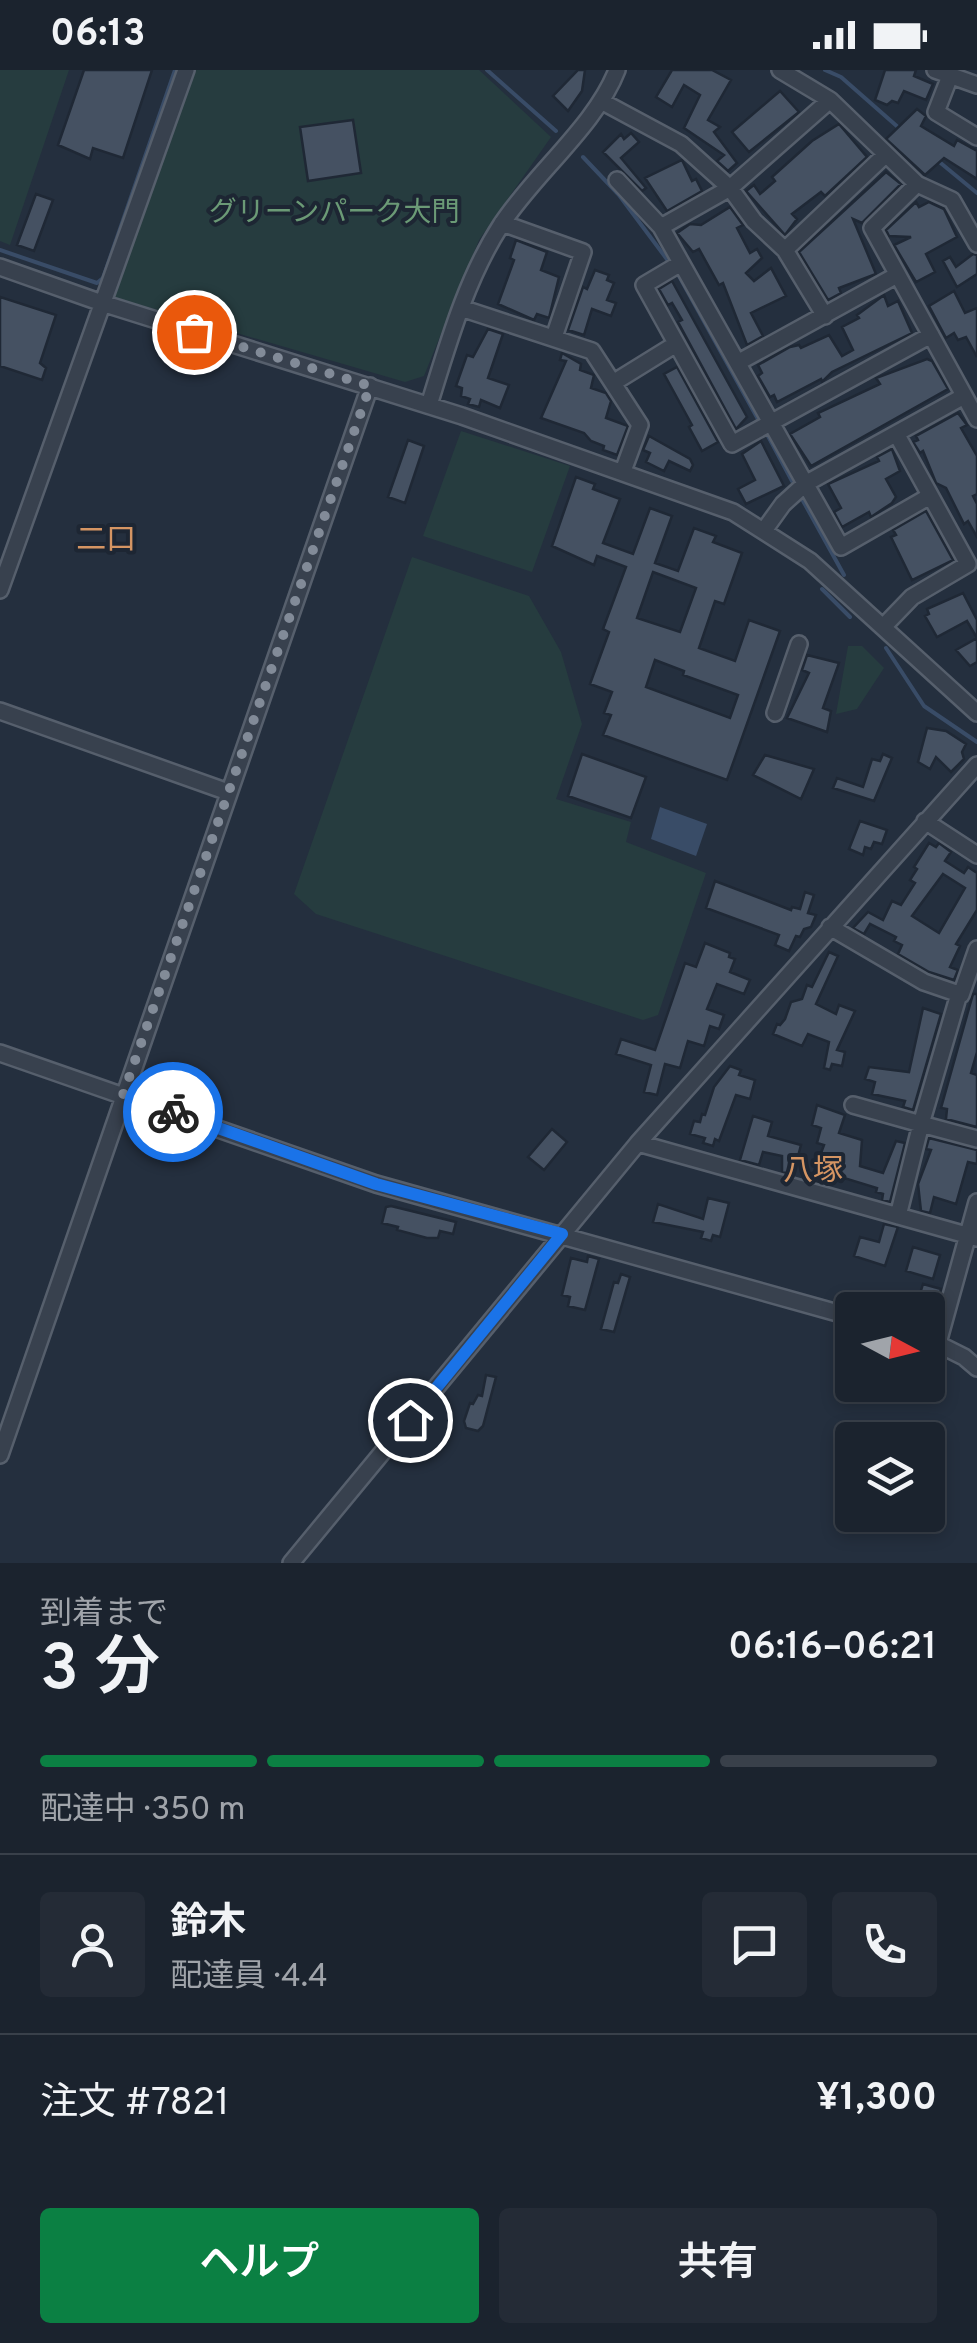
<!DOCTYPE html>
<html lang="ja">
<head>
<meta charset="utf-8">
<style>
	:root { --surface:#1b232e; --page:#242b36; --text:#f1f3f6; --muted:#a0a4aa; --line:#39404a; --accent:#0b8043 }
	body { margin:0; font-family:Overpass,"Noto Sans JP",sans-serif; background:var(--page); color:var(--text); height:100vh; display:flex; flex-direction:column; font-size:38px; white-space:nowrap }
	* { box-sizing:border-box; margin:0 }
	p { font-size:32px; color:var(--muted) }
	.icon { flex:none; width:55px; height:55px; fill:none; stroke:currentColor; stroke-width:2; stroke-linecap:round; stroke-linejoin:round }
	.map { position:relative; height:1493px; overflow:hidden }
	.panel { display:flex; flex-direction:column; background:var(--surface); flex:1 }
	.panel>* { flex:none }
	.needle { width:65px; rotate:97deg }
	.controls { position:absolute; left:835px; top:1222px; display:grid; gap:20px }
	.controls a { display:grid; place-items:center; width:110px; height:110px; border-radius:10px; background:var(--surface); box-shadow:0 5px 15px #0003,0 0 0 2px var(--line); font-size:50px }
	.pin { position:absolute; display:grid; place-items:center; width:85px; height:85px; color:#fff; margin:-42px; border:5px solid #fff; border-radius:50%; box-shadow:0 2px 10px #0007 }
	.courier { position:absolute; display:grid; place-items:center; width:100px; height:100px; margin:-50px; border:8px solid #1a73e8; border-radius:50%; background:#fff; color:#222; box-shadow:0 2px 12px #0007 }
	.headline em { font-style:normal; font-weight:600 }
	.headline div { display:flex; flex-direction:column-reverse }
	.headline { display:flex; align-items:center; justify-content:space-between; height:170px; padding:0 40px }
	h1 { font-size:65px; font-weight:600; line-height:75px }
	.bar { display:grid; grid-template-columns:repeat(4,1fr); gap:15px 10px; align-content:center; height:120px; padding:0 40px }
	.bar i { height:12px; border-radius:8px; background:var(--line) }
	.bar .current { background:var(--accent) }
	.bar p { grid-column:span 4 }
	.line { display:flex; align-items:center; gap:25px; padding:0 40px; border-top:2px solid var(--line) }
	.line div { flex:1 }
	.round { display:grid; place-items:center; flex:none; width:105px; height:105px; border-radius:10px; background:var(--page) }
	.primary-button { display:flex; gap:20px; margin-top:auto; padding:20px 40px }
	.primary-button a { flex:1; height:115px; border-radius:10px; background:var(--accent); color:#fff; font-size:40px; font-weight:600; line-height:115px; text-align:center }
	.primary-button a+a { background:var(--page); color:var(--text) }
	.status { display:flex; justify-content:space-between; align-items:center; height:70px; padding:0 50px; background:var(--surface); direction:ltr }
	.status svg { height:28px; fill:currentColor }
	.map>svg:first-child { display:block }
</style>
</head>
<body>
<div class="status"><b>06:13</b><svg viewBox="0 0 49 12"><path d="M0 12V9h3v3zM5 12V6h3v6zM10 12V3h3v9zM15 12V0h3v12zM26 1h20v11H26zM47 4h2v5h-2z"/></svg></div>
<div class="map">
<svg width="977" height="1493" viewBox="0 0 977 1493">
	<rect width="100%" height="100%" fill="#242f3e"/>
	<!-- green -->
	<path fill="#263c3f" d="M0 0H69L10 175 0 171Z
		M195 0H479L551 67 479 170 424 306 405 312 113 227Z
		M461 361 570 396 532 502 423 466Z
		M412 487 529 526 561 582 582 654 556 729 631 752 626 772 706 803 658 945 643 950 316 844 294 824Z
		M848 576H862L884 598 857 639 836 644Z"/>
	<!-- water -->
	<path fill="#394c67" d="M660 737 707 754 696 786 651 769Z"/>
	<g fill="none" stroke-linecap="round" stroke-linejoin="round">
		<!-- stream -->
		<path stroke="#394c67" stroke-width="4" d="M487 0 556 61
			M825 0 841 7 899 58
			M583 87 619 125 669 192
			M937 90 977 123
			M0 180 97 213 103 208 175 0
			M679 206 759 351
			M768 366 792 411
			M802 429 844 505
			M822 519 850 547
			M886 578 924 636 977 672"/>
	</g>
	<!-- building -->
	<path fill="#455162" stroke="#1f2835" stroke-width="2.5" fill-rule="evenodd" d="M84 0H152L123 88 93 78 90 89 58 75Z
		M578 0H585L582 21 568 41 553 26Z
		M672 0H712L731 10 708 50 720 57 714 62 737 93 728 101 717 91 724 85 684 58 700 25 684 15 672 37 656 27Z
		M885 0H916L914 6 933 14 926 30 904 21 898 33 892 31 887 35 875 30Z
		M780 21 799 42 749 82 732 62Z
		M917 39 926 46 921 56 954 76 957 70 977 81V109L944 88 925 105 886 69Z
		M353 50 361 103 308 111 300 57Z
		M839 54 867 87 825 126 821 122 792 144 797 149 785 165 746 121 754 115 760 124 775 111 772 107 812 71Z
		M631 63 639 72 621 88 646 118 642 121 603 82 621 64 624 69Z
		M682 90 692 111 696 109 702 121 667 141 645 108Z
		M886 102 901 114 862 153 853 149 876 204 839 218 841 223 828 230 799 182Z
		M36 124 53 130 34 181 17 175Z
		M916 132 919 137 929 132 944 139 957 167 926 184 935 202 916 212 894 175 911 167 889 166 886 160Z
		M730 137 743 155 737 158 750 183 757 179 762 188 746 203 754 211 771 198 786 226 751 243 763 266 747 275 723 213 719 215 699 179 693 182 677 163 690 154 701 155Z
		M516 170 547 182 541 200 559 207 549 248 537 244 534 250 498 234 514 190 510 188Z
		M973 184 977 185V204L957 217 943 191 950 187 956 197Z
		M595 200 609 205 607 210 614 213 607 230 616 233 611 246 592 239 584 265 568 260 583 217 587 219Z
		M672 211 747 347 736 359 678 252 682 250 672 233 668 235 659 219Z
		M954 221 965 243 977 238V287L966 267 958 270 954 263 946 268 929 236Z
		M884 225 888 236 898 231 912 263 832 302 822 312 821 309 777 332 774 325 770 327 758 306 762 303 758 295 790 277 799 275 801 278 829 265 842 286 853 280 842 257 859 248 857 245Z
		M0 227 56 245 40 293 46 298 42 310 0 296Z
		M488 259 503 264 488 308 509 315 500 338 481 330 479 337 468 334 470 329 461 326 462 318 456 316 467 285 473 287Z
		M562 283 581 294 580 300 594 305 591 318 606 323 611 331 606 348 628 356 617 385 603 380 604 376 591 371 584 363 541 348 566 291 560 290Z
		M927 289 932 291 948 319 811 396 790 364 820 347 818 343 880 314 876 308Z
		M677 297 718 372 702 381 689 357 692 355 664 304Z
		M958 343 967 355 961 358 977 386V424L973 426 977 434V467L968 451 964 454 946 418 936 413 923 381 920 383 913 372 918 370 916 366Z
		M649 366 690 389 693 395 690 401 669 391 664 401 646 392 650 383 643 380Z
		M408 370 424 376 405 433 388 427Z
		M761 371 784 416 746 434 738 419 755 410 742 384Z
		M892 379 900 401 886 409 896 427 892 433 871 447 869 442 842 457 834 442 841 438 828 414 879 391 877 387Z
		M576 407 595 414 593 419 620 429 603 473 633 484 650 438 672 446 655 493 678 501 694 458 716 466 713 472 742 483 724 534 715 531 699 578 735 591 749 550 780 561 727 710 603 665 611 645 604 643 612 622 590 614 609 562 603 559 626 497 597 486 594 495 552 476ZM653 502 696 518 680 562 637 548ZM655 590 684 601 683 605 738 625 730 648 646 617Z
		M926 441 953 490 912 510 891 467 896 465 893 460Z
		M963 523 977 550V592L970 596 956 580 977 568 967 551 937 567 925 546 929 544 927 539Z
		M807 585 839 593 823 638 831 641 827 662 787 648 809 603 802 600Z
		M927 658 946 661 966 674 962 682 964 689 951 702 936 687 930 699 918 692Z
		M582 684 646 707 631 748 568 726Z
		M883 684 892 688 874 731 833 718 837 708 863 717 872 689 880 691Z
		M765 685 814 699 801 729 753 705Z
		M860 751 887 760 882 774 874 772 871 779 865 777 863 785 849 779Z
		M929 773 936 777 939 773 951 782 945 791 964 803 968 797 977 803V840L956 874 960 876 950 897 958 900 954 910 929 902 898 884 902 875 894 871 896 867 870 854 864 864 853 858 868 842 883 850 892 831 901 835 915 813 910 810 917 799 914 797ZM943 804 965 818 939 863 912 846Z
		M715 811 791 840 792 837 800 839 805 822 814 825 808 843 816 845 811 857 804 859 800 867 796 866 789 881 775 875 779 865 706 838Z
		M705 873 730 883 729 887 735 889 730 902 750 910 744 924 717 914 707 939 724 945 719 959 710 956 704 976 688 971 680 998 665 994 657 1025 644 1022 651 995 616 984 621 969 655 980 685 893 696 897Z
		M829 882 838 886 816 934 836 944 839 935 855 941 837 980 845 982 842 996 832 994 830 1000 824 998 829 972 808 964 802 976 773 964 777 954 780 955 785 949 791 932 802 929 807 915 812 917Z
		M973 924H977V982L971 1003 977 1005V1057L946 1049 947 1039 941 1038Z
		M923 938 941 944 913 1040 903 1037 905 1031 872 1024 875 1012 865 1009 869 997 909 1002Z
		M730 996 741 1000 739 1005 755 1010 750 1029 736 1025 719 1071 715 1069 713 1076 703 1073 705 1068 690 1064 694 1051 700 1052 702 1044 705 1045 714 1017Z
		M817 1035 845 1045 839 1063 862 1070 860 1096 883 1103 896 1071 905 1073 890 1132 882 1130 883 1124 876 1122 877 1118 828 1103 825 1114 811 1110 824 1075 817 1073 821 1058 812 1055Z
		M753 1046 772 1052 768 1066 801 1075 793 1105 782 1102V1086L763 1082 759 1095 740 1090Z
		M552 1059 567 1072 544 1100 528 1087Z
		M929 1068 977 1080V1094L968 1092 956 1134 934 1127 930 1143 921 1141 918 1114 931 1080 926 1079Z
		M708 1128 729 1133 720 1167 713 1165 711 1171 701 1168 703 1162 653 1152 658 1134 703 1149Z
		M391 1136 456 1152 453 1164 440 1161 438 1168H427L397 1160 398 1157 382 1153 386 1137Z
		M884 1154 898 1157 885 1196 854 1186 860 1167 879 1172Z
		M913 1177 940 1185 933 1209 906 1201Z
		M588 1186 599 1189 585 1240 568 1236 570 1227 562 1225 571 1188 587 1192Z
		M621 1204 630 1207 614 1262 601 1259 614 1212 618 1213Z
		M923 1214 941 1219 935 1242 907 1240 910 1228 918 1230Z
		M486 1305 496 1307 483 1356 478 1361 466 1358 464 1351 470 1333 473 1334 478 1325 482 1326Z"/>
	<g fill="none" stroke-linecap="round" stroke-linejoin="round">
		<!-- minor casing -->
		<g stroke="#565f6c" stroke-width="20">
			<path id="minor" d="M780 0 830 30 917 114 952 130 977 174
				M935 0 977 15
				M950 6 936 42 977 67
				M601 31 681 74 730 118 754 151 785 180 825 246
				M617 110 661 157 841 477 930 426
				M917 114 872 158 977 349
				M502 153 583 182 554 267
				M661 157 730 118 830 30
				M785 180 884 86
				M681 193 644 215 732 374 931 265
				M0 197 102 233 462 346 733 442 810 491 977 643
				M461 238 592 281 640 355 623 401
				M739 292 897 205
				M613 313 676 274
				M429 335C448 274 466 209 501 155 534 104 596 55 617 0
				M765 459 783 434 805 414 964 326
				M0 520 186 0
				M884 556 912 527 968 494 897 365
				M0 641 228 722
				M775 643 799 574
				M925 751 977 785
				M830 857 924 912 959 924 921 1054 853 1035
				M961 925 977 879
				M0 983 376 1114 852 1247
				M638 1073 977 1168
				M898 1146 921 1054 977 1069
				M928 1269 964 1287 977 1298
				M938 1273 977 1132
				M0 1385 370 316
				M291 1493 638 1073 977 695"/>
		</g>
		<!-- minor -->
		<use href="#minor" stroke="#38414e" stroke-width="15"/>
	</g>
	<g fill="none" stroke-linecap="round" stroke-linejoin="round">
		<!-- done -->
		<path stroke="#828b98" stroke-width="10" stroke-dasharray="0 18" d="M173 1042 123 1025 370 316 194 262"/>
		<!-- route -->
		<path stroke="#1a73e8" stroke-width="12" d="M173 1042 376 1114 562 1164 410 1350"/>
	</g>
	<g text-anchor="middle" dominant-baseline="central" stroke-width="8" stroke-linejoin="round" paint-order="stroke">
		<!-- park labels -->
		<g font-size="28" fill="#6b9a76" stroke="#1d2633">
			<text x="334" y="144">グリーンパーク大門</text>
		</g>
		<!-- neighbourhood labels -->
		<g font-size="30" fill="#d59563" stroke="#1d2633">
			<text x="106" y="471">二口</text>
			<text x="813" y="1102">八塚</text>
		</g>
	</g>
</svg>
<div class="controls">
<a><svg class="needle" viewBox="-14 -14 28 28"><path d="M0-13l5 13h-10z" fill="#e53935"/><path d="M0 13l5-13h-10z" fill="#a0a4aa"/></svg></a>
<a><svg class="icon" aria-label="layers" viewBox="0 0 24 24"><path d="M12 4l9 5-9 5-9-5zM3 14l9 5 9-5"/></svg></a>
</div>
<div class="pin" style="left:194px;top:262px;background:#ea580c"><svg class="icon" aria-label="bag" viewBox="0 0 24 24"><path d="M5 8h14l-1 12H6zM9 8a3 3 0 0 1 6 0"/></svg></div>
<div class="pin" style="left:410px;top:1350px;background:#1f2937"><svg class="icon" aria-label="home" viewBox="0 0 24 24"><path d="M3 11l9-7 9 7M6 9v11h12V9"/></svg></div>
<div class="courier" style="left:173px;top:1042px"><svg class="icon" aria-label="bike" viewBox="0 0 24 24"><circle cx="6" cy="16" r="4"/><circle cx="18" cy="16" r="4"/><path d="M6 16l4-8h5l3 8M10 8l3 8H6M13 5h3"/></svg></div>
</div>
<section class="panel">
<div class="headline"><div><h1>3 分</h1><p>到着まで</p></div><em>06:16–06:21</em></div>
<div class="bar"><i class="current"></i><i class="current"></i><i class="current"></i><i></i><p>配達中 · 350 m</p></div>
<div class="line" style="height:180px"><a class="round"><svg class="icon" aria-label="person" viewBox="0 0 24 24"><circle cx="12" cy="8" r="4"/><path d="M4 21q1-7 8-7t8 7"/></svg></a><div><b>鈴木</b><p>配達員 · 4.4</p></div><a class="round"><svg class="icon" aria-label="chat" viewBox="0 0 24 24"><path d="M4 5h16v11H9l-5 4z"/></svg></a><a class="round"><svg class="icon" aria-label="phone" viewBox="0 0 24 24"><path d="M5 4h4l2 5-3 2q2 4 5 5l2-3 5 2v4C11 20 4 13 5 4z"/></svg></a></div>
<div class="line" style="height:130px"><div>注文 #7821</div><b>¥1,300</b></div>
<div class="primary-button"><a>ヘルプ</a><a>共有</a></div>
</section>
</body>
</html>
